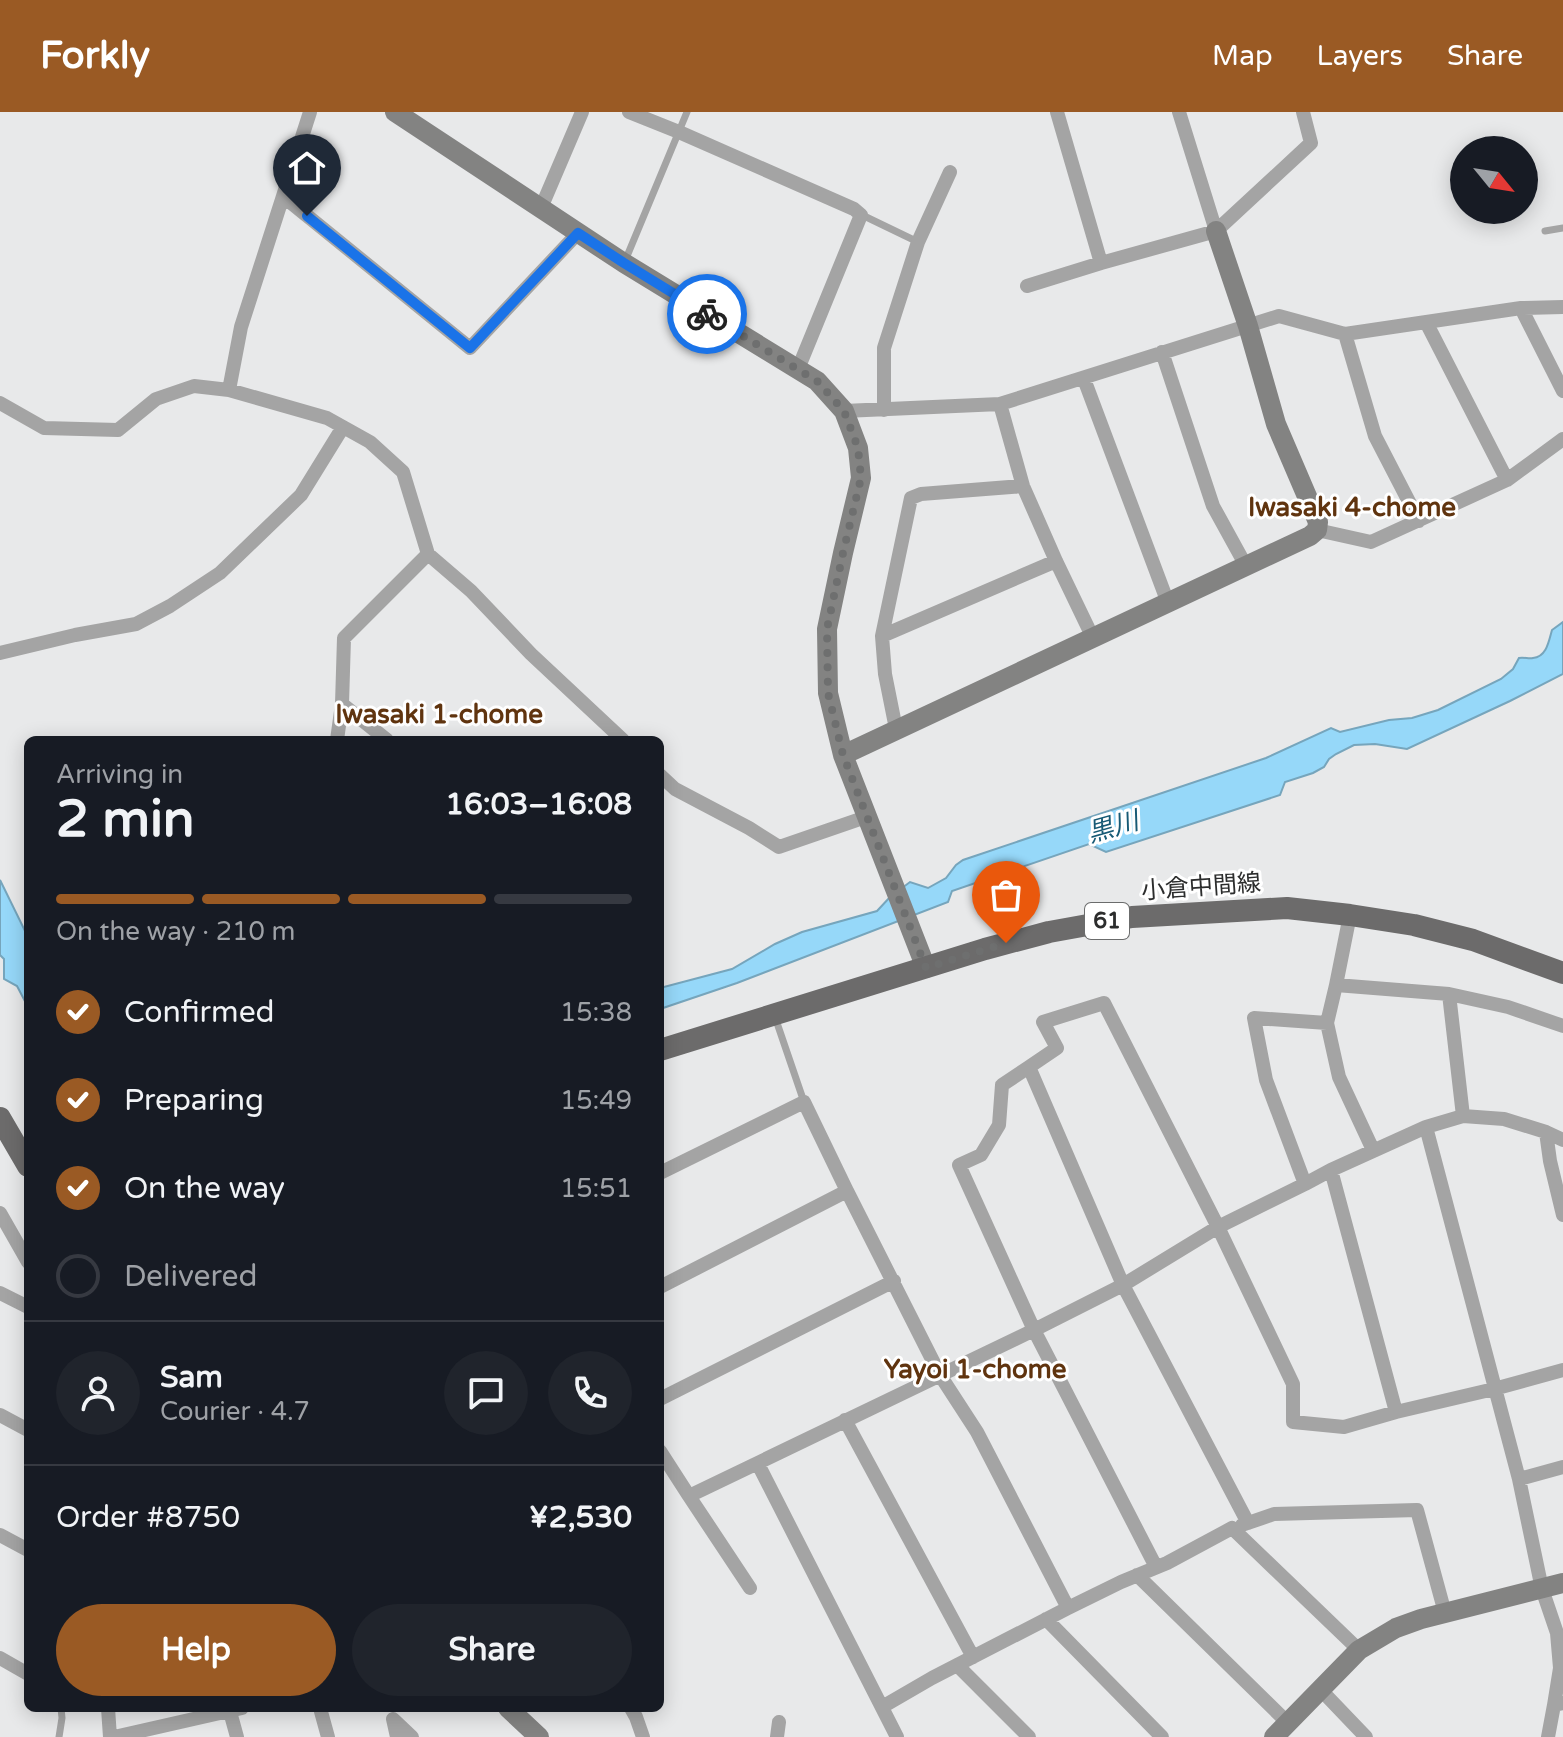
<!DOCTYPE html>
<html lang="en">
<head>
<meta charset="utf-8">
<style>
	:root { --surface:#171b24; --page:#20242c; --text:#f1f3f6; --muted:#9ea1a6; --line:#363941; --accent:#9a5a24 }
	body { margin:0; font-family:"Varela Round","Noto Sans JP",sans-serif; background:var(--page); color:var(--text); height:100vh; display:flex; flex-direction:column; font-size:30px; white-space:nowrap }
	* { box-sizing:border-box; margin:0 }
	p { font-size:26px; color:var(--muted) }
	.icon { flex:none; width:44px; height:44px; fill:none; stroke:currentColor; stroke-width:2; stroke-linecap:round; stroke-linejoin:round }
	.map { position:relative; flex:1; overflow:hidden }
	.details { position:absolute; left:24px; top:624px; width:640px; height:976px; display:flex; flex-direction:column; background:var(--surface); border-radius:12px; box-shadow:0 4px 20px #0003 }
	.details>* { flex:none }
	.needle { width:52px; rotate:120deg }
	.tools { position:absolute; left:1450px; top:24px; display:grid; gap:16px }
	.tools a { display:grid; place-items:center; width:88px; height:88px; border-radius:50%; background:var(--surface); box-shadow:0 4px 20px #0003; font-size:40px }
	.pin { position:absolute; display:grid; place-items:center; width:68px; height:68px; color:#fff; margin:-82px -34px; border-radius:50% 50% 50% 0; rotate:-45deg; box-shadow:0 0 8px #0007 }
	.pin .icon { rotate:45deg }
	.courier { position:absolute; display:grid; place-items:center; width:80px; height:80px; margin:-40px; border:6px solid #1a73e8; border-radius:50%; background:#fff; color:#222; box-shadow:0 2px 10px #0007 }
	.summary em { font-style:normal; font-weight:700 }
	.summary div { display:flex; flex-direction:column-reverse }
	.summary { display:flex; align-items:center; justify-content:space-between; height:136px; padding:0 32px }
	h1 { font-size:52px; font-weight:700; line-height:60px }
	.bar { display:grid; grid-template-columns:repeat(4,1fr); gap:12px 8px; align-content:center; height:96px; padding:0 32px }
	.bar i { height:10px; border-radius:6px; background:var(--line) }
	.bar .on { background:var(--accent) }
	.bar p { grid-column:span 4 }
	.line { display:flex; align-items:center; gap:20px; padding:0 32px; border-top:2px solid var(--line) }
	.line div { flex:1 }
	.round { display:grid; place-items:center; flex:none; width:84px; height:84px; border-radius:42px; background:var(--page) }
	ol { padding:0 32px; list-style:none }
	li { display:flex; align-items:center; gap:24px; height:88px }
	li p { margin-inline-start:auto }
	li .icon { padding:8px; border-radius:50%; background:var(--accent); color:#fff; stroke-width:4 }
	li:last-child { color:var(--muted) }
	li i { width:44px; height:44px; border:4px solid var(--line); border-radius:50% }
	.primary-button { display:flex; gap:16px; margin-top:auto; padding:16px 32px }
	.primary-button a { flex:1; height:92px; border-radius:48px; background:var(--accent); color:#fff; font-size:32px; font-weight:700; line-height:92px; text-align:center }
	.primary-button a+a { background:var(--page); color:var(--text) }
	header { display:flex; align-items:center; gap:48px; box-sizing:border-box; height:112px; padding:0 40px; background:var(--accent); color:#fff }
	header strong { font-size:38px }
	nav { display:flex; gap:44px; margin-inline-start:auto; font-size:28px }
	.map>svg:first-child { display:block }
</style>
</head>
<body>
<header>
<strong>Forkly</strong>
<nav><a>Map</a><a>Layers</a><a>Share</a></nav>
</header>
<div class="map">
<svg width="1563" height="1625" viewBox="0 0 1563 1625">
	<rect width="100%" height="100%" fill="#e8e9ea"/>
	<!-- water -->
	<path fill="#96d8f9" stroke="#76a5bc" stroke-width="2" d="M1563 510V562L1510 589 1407 637 1375 632 1354 633 1336 642 1329 647 1324 655 1313 661 1285 670 1280 683 1106 740 1089 732 952 779 948 790 737 871 660 897V876L732 857 775 832 802 820 877 799 890 785 910 770 928 776 946 766 956 753 963 748 1266 646 1331 616 1340 620 1389 608 1412 606 1438 598 1501 567 1513 557 1519 546C1524 545 1529 547 1533 546 1547 545 1549 528 1552 518Z
		M0 768 28 825V895L17 874 4 867V847L0 843Z"/>
	<g fill="none" stroke-linecap="round" stroke-linejoin="round">
		<!-- lane -->
		<path stroke="#a4a4a4" stroke-width="7" d="M862 103 918 130
			M1545 119 1563 116
			M625 149 687 0
			M775 905 804 990
			M59 1625 62 1606 61 1596"/>
		<!-- street -->
		<path stroke="#a4a4a4" stroke-width="14" d="M629 0 679 20 854 97 861 103 798 257
			M1057 0 1101 151
			M1179 0 1216 119
			M284 85 470 236 578 121
			M541 96 582 0
			M1027 174 1101 151 1216 119 1311 31 1303 0
			M1521 196 1563 279
			M1426 210 1507 368
			M1345 222 1375 324 1419 409
			M1162 240 1213 394 1246 454
			M1084 267 1168 491
			M229 278 241 215 310 0
			M0 291 44 316 118 318 156 287 194 274 229 278 327 306 370 330 403 360 428 442 471 479 531 542 623 628
			M1000 292 1023 374 1056 449 1093 526
			M884 298V236L918 130 950 60
			M844 299 1000 292 1279 204 1345 222 1521 196 1563 195
			M1317 418 1371 430 1507 368 1563 327
			M882 524 1056 449
			M0 541 75 523 136 512 170 494 220 461 301 383 343 315
			M342 592 344 526 428 442
			M896 617 885 562 882 524 911 386 921 382 1023 374
			M337 628 342 592 387 628
			M660 663 675 677 749 716 779 735 866 705
			M1336 873 1350 803
			M1449 882 1463 1004
			M1029 955 1057 936 1043 910 1104 891 1218 1115 1293 1272V1310L1344 1315 1396 1300 1494 1277 1563 1258
			M1426 1015 1519 1367 1542 1477 1557 1521 1560 1556 1554 1593 1563 1591
			M1546 1020 1550 1049 1563 1103
			M1373 1038 1339 965 1327 911 1336 873 1449 882 1508 895 1563 914
			M1331 1058 1396 1300
			M660 1061 804 990 847 1079
			M1305 1072 1266 968 1254 906 1327 911
			M0 1101 28 1150
			M660 1175 847 1079 940 1263 977 1320 1068 1496
			M0 1181 28 1195
			M660 1287 894 1169
			M0 1303 28 1318
			M845 1308 973 1545
			M660 1339 689 1384 1034 1218 1123 1173 1218 1115 1305 1072 1331 1058 1426 1015 1463 1004 1504 1007 1546 1020 1563 1028
			M758 1352 897 1625
			M1519 1367 1563 1355
			M689 1384 750 1476
			M1242 1413 1274 1402 1417 1398 1445 1501
			M0 1423 28 1438
			M1156 1455 1034 1218 959 1053 981 1043 999 1013 1002 973 1029 955 1123 1173 1248 1411
			M1137 1463 1288 1611
			M1046 1507 1162 1625
			M0 1546 28 1562
			M957 1553 1029 1625
			M1321 1578 1366 1625
			M882 1595 932 1566 1068 1496 1121 1470 1167 1451 1232 1416 1359 1538
			M108 1596 110 1625
			M229 1596 237 1625
			M320 1596 328 1625
			M631 1596 636 1605 643 1625
			M114 1625 242 1596
			M397 1625 393 1607 412 1625
			M777 1625 779 1610
			M1548 1625 1554 1593"/>
		<!-- secondary -->
		<path stroke="#838382" stroke-width="20" d="M395 0 624 151 817 269 844 299 858 336 861 366 843 441 827 517 828 581 843 643 926 856
			M843 643 1310 424 1317 418 1318 410 1276 312 1248 214 1216 119
			M508 1596 539 1625
			M1274 1625 1359 1538 1396 1516 1421 1507 1563 1471"/>
		<!-- primary -->
		<path stroke="#6c6b6b" stroke-width="22" d="M660 938 985 837 1049 820 1132 805 1287 796 1350 803 1414 813 1473 828 1563 861
			M0 1006 28 1054"/>
	</g>
	<g fill="none" stroke-linecap="round" stroke-linejoin="round">
		<!-- done -->
		<path stroke="#6e6f6f" stroke-width="8" stroke-dasharray="0 14.4" d="M707 202 817 269 844 299 858 336 861 366 843 441 827 517 828 581 843 643 926 856 1006 831"/>
		<!-- route -->
		<path stroke="#1a73e8" stroke-width="10" d="M307 104 470 236 578 121 624 151 707 202"/>
	</g>
	<g text-anchor="middle" dominant-baseline="central" stroke-width="6" stroke-linejoin="round" paint-order="stroke">
		<!-- shield labels -->
		<rect fill="#fff" stroke="#6b6c6c" stroke-width="2" x="1085" y="791" width="44" height="36" rx="6"/>
		<g font-size="22" font-weight="bold" fill="#2c2d2d">
			<text x="1107" y="809">61</text>
		</g>
		<!-- street labels -->
		<g font-size="24" fill="#2c2d2d" stroke="#fff">
			<text transform="translate(1201 775) rotate(-4)">小倉中間線</text>
		</g>
		<!-- neighbourhood labels -->
		<g font-size="26" font-weight="bold" fill="#60340f" stroke="#fff">
			<text x="1352" y="395">Iwasaki 4-chome</text>
			<text x="439" y="602">Iwasaki 1-chome</text>
			<text x="975" y="1257">Yayoi 1-chome</text>
		</g>
		<!-- water labels -->
		<g font-size="26" font-style="italic" fill="#165a75" stroke="#fff">
			<text transform="translate(1113 715) rotate(-16)">黒川</text>
		</g>
	</g>
</svg>
<div class="tools">
<a><svg class="needle" viewBox="-14 -14 28 28"><path d="M0-13l5 13h-10z" fill="#e53935"/><path d="M0 13l5-13h-10z" fill="#9ea1a6"/></svg></a>
</div>
<div class="pin" style="left:1006px;top:831px;background:#ea580c"><svg class="icon" aria-label="bag" viewBox="0 0 24 24"><path d="M5 8h14l-1 12H6zM9 8a3 3 0 0 1 6 0"/></svg></div>
<div class="pin" style="left:307px;top:104px;background:#1f2937"><svg class="icon" aria-label="home" viewBox="0 0 24 24"><path d="M3 11l9-7 9 7M6 9v11h12V9"/></svg></div>
<div class="courier" style="left:707px;top:202px"><svg class="icon" aria-label="bike" viewBox="0 0 24 24"><circle cx="6" cy="16" r="4"/><circle cx="18" cy="16" r="4"/><path d="M6 16l4-8h5l3 8M10 8l3 8H6M13 5h3"/></svg></div>
<section class="details">
<div class="summary"><div><h1>2 min</h1><p>Arriving in</p></div><em>16:03–16:08</em></div>
<div class="bar"><i class="on"></i><i class="on"></i><i class="on"></i><i></i><p>On the way · 210 m</p></div>
<ol>
<li><svg class="icon" aria-label="check" viewBox="0 0 24 24"><path d="M5 12l5 5 9-10"/></svg>Confirmed<p>15:38</p></li>
<li><svg class="icon" aria-label="check" viewBox="0 0 24 24"><path d="M5 12l5 5 9-10"/></svg>Preparing<p>15:49</p></li>
<li><svg class="icon" aria-label="check" viewBox="0 0 24 24"><path d="M5 12l5 5 9-10"/></svg>On the way<p>15:51</p></li>
<li><i></i>Delivered</li>
</ol>
<div class="line" style="height:144px"><a class="round"><svg class="icon" aria-label="person" viewBox="0 0 24 24"><circle cx="12" cy="8" r="4"/><path d="M4 21q1-7 8-7t8 7"/></svg></a><div><b>Sam</b><p>Courier · 4.7</p></div><a class="round"><svg class="icon" aria-label="chat" viewBox="0 0 24 24"><path d="M4 5h16v11H9l-5 4z"/></svg></a><a class="round"><svg class="icon" aria-label="phone" viewBox="0 0 24 24"><path d="M5 4h4l2 5-3 2q2 4 5 5l2-3 5 2v4C11 20 4 13 5 4z"/></svg></a></div>
<div class="line" style="height:104px"><div>Order #8750</div><b>¥2,530</b></div>
<div class="primary-button"><a>Help</a><a>Share</a></div>
</section>
</div>
</body>
</html>
